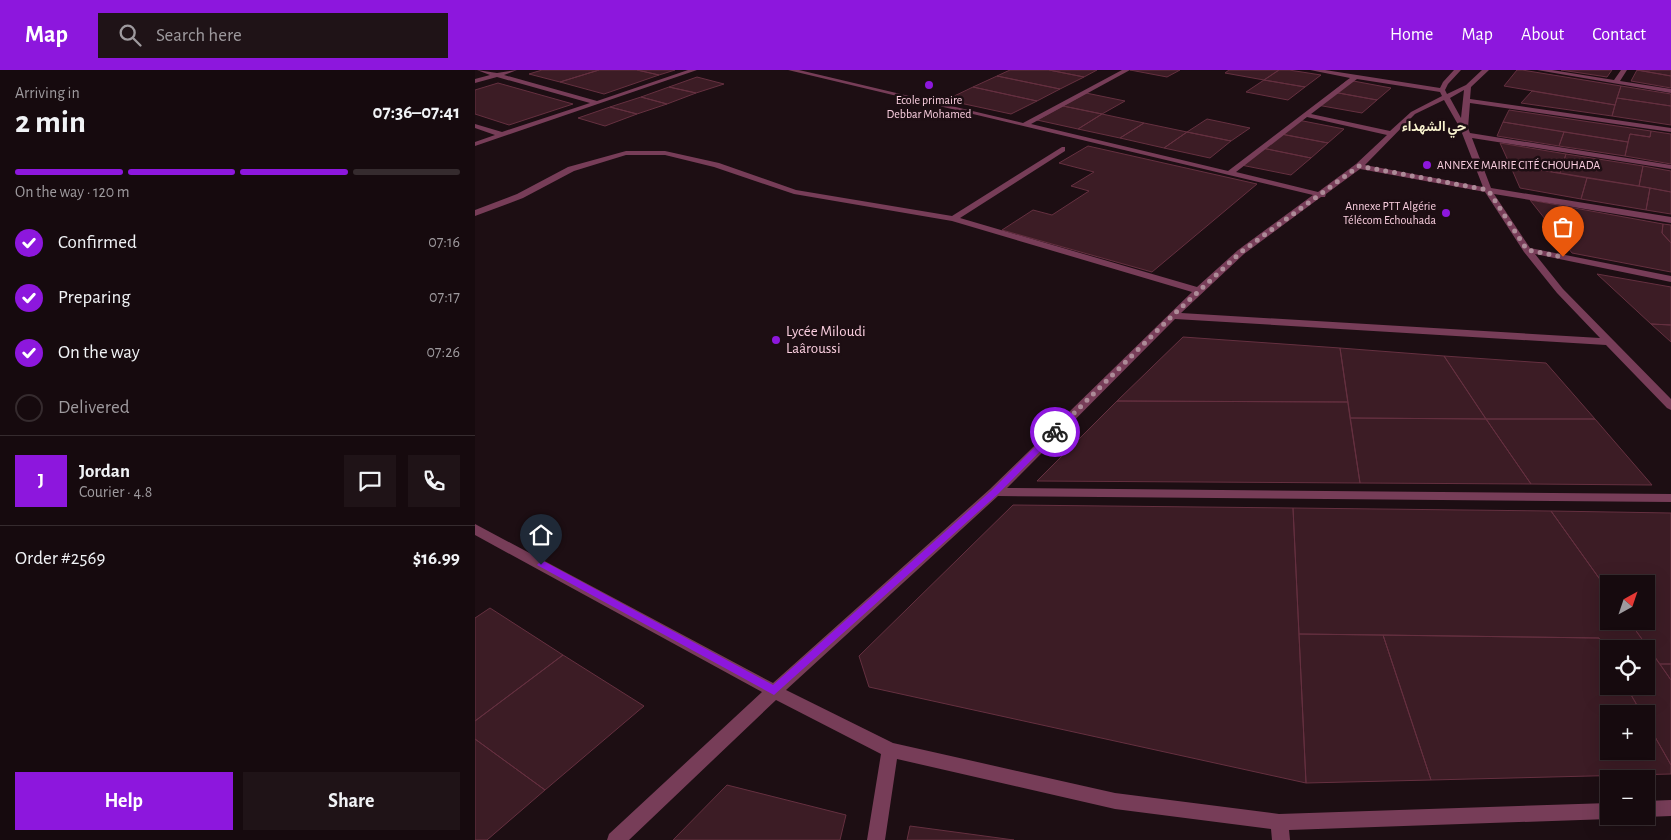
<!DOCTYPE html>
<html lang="en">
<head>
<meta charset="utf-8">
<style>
	:root { --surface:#160a0e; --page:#1f1317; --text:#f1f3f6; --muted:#9e9a9e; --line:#352b2e; --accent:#8d17dd }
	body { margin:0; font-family:"Alegreya Sans",Vazirmatn,sans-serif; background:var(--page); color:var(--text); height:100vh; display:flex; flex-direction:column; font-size:19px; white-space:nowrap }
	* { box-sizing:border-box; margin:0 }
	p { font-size:16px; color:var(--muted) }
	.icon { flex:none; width:28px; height:28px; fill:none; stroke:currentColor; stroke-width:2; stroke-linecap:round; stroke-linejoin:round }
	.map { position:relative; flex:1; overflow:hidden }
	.sheet { display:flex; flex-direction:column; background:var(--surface); width:475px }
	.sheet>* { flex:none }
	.needle { width:32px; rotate:40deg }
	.controls { position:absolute; left:1125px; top:505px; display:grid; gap:10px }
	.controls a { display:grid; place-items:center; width:55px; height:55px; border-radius:0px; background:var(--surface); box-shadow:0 5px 20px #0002,0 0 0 1px var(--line); font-size:25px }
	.pin { position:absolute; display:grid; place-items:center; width:42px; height:42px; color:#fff; margin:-51px -21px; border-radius:50% 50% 50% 0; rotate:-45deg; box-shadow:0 0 5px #0007 }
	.pin .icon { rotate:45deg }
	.courier { position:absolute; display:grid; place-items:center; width:50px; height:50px; margin:-25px; border:4px solid #8d17dd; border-radius:50%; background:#fff; color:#222; box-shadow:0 1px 6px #0007 }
	.summary em { font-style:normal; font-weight:600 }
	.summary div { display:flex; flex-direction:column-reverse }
	.summary { display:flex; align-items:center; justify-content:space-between; height:85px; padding:0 15px }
	h1 { font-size:32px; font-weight:600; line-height:38px }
	.bar { display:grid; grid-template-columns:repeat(4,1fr); gap:8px 5px; align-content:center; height:60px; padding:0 15px }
	.bar i { height:6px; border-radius:4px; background:var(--line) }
	.bar .on { background:var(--accent) }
	.bar p { grid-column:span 4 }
	.line { display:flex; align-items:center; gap:12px; padding:0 15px; border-top:1px solid var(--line) }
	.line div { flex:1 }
	.round { display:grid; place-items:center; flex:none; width:52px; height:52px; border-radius:0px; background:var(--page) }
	ol { padding:0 15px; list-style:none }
	li { display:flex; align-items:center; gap:15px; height:55px }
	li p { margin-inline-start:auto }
	li .icon { padding:5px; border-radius:50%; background:var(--accent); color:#fff; stroke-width:4 }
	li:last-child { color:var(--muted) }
	li i { width:28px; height:28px; border:2px solid var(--line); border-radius:50% }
	.cta { display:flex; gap:10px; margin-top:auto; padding:10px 15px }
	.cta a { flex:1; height:58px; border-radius:0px; background:var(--accent); color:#fff; font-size:20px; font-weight:600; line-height:58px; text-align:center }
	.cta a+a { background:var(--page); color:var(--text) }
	header { display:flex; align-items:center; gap:30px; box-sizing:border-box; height:70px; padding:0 25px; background:var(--accent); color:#fff }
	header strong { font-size:24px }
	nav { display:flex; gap:28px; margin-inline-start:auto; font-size:18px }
	.search { width:350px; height:45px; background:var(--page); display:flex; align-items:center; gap:12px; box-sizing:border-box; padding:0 18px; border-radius:0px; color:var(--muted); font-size:19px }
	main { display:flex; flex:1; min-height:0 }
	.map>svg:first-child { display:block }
</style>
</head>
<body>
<header>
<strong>Map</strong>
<div class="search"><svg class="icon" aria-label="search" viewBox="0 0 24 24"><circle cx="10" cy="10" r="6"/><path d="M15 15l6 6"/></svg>Search here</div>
<nav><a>Home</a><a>Map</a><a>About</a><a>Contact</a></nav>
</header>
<main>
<section class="sheet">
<div class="summary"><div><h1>2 min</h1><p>Arriving in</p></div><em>07:36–07:41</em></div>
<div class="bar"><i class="on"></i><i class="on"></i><i class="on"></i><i></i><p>On the way · 120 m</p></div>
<ol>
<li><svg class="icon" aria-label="check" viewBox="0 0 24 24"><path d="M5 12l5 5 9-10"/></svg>Confirmed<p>07:16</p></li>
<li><svg class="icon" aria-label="check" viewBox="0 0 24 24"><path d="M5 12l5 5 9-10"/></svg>Preparing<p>07:17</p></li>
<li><svg class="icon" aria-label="check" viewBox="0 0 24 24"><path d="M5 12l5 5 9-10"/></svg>On the way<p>07:26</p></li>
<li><i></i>Delivered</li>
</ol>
<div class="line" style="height:90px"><b class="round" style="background:var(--accent);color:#fff">J</b><div><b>Jordan</b><p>Courier · 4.8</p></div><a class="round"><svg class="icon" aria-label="chat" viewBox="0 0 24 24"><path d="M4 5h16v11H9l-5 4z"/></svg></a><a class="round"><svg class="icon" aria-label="phone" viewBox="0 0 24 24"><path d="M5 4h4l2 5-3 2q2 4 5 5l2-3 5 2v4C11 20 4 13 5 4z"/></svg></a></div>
<div class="line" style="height:65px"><div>Order #2569</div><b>$16.99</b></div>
<div class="cta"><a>Help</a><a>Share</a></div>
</section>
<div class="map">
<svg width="1196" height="770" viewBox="0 0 1196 770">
	<rect width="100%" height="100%" fill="#1d0e13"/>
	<!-- building -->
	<path fill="#3c1c25" stroke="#653040" d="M67 0H124L85 12 54 4Z
		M124 0H162L184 5 129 24 85 12Z
		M162 0H200L184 5Z
		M535 0H574L609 7 585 19 522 6Z
		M574 0H622L609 7Z
		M655 0H705L692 7Z
		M754 0H804L789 10 750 3Z
		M804 0H814L846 5 830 17 789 10Z
		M1042 0H1047L1146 16 1140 35 1029 16Z
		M1086 0H1137L1132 7Z
		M1162 0H1196V6Z
		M1162 0 1196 6V18L1156 11Z
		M522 6 585 19 562 31 498 17Z
		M222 7 249 14 221 23 194 17Z
		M789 10 830 17 813 30 771 22Z
		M873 10 916 18 902 30 858 22Z
		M23 13 98 34 34 55 0 44V20Z
		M1146 16 1196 24V36L1142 28Z
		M194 17 221 23 192 34 166 27Z
		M498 17 562 31 536 44 471 30Z
		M1057 21 1140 35 1137 46 1046 33Z
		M858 22 902 30 887 43 842 35Z
		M611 23 650 31 627 44 588 36Z
		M166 27 192 34 162 44 135 37Z
		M1142 28 1196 36V55L1137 46Z
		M588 36 627 44 603 59 562 50Z
		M135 37 162 44 130 56 103 48Z
		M1034 40 1176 61 1175 67 1155 64 1153 72 1028 52Z
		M627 44 669 53 645 68 603 59Z
		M732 49 775 58 756 71 712 62Z
		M823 50 869 59 853 73 806 64Z
		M1028 52 1089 62 1084 76 1022 66Z
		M669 53 712 62 689 78 645 68Z
		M1176 61 1196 64V94L1150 86 1155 64 1175 67Z
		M712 62 756 71 735 88 689 78Z
		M1089 62 1153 72 1150 86 1084 76Z
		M806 64 853 73 836 88 787 78Z
		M1025 73 1091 84 1085 103 1035 95Z
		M613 76 782 114 677 202 527 160 558 140 577 145 614 121 596 116 619 102 584 93Z
		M787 78 836 88 816 105 766 95Z
		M1091 84 1168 96 1164 116 1085 103Z
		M1035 95 1112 108 1106 129 1045 118Z
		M1168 96 1196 101V122L1164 116Z
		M1112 108 1175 118 1171 140 1106 129Z
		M1175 118 1196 122V144L1171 140Z
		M1055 130 1188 154 1187 163 1196 173V202L1097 183Z
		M1188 154 1196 155V173L1187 163Z
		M1122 204 1196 217V255L1176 254Z
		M1176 254 1196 255V272Z
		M708 267 865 278 873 332 642 331Z
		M865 278 969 286 1011 349 875 348Z
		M969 286 1071 293 1120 349H1011Z
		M642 331 873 332 885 413 562 411Z
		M875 348 1011 349 1056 414 885 413Z
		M1011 349H1120L1177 415 1056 414Z
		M538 435 818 438 831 713 394 617 384 586Z
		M818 438 1076 441 1134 522V551H1154L1196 610V695L1171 651V644H1167L1151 616H1171V579H1134V585L1124 568 824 564Z
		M1076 441 1196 443V594H1185L1154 551H1171V514H1134V522Z
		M15 538 88 585 0 651V548Z
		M824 564 908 565 956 710 831 713Z
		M908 565 1124 568 1134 585V616H1151L1167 644H1134V681H1171V651L1196 695V704L956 710Z
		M88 585 169 636 70 720 0 669V651Z
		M1185 594H1196V610Z
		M0 669 70 720 12 770H0Z
		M252 715 371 745 365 770H198Z
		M435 756 539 770H432Z"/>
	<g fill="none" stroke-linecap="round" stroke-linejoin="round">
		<!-- minor -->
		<path fill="#773d58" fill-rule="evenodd" d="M2 0 22 3 42 0 29 5 122 31 213 0H222L0 76V72L20 65 0 58V54L27 62 115 33 22 7 0 13V9L15 5Z
			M313 0H324L548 53 647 0H655L556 54 753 101 875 8 835 0H850L965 18 968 12 979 0H986L973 14 970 20 972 24 991 15 1007 0H1014L996 17 995 29 1196 58V62L995 33 993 58 995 63 1196 95V99L997 68 1016 118 1196 147V153L1019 124 1055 178 1196 206V212L1060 184 1088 219 1196 329V340L1192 338 1131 275 700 249 532 418 1196 424V432L523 426 311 620 418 673 640 723 804 744 1134 733V746L1140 747 1134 749 814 760 815 770H797L796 759 640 739 422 689 410 770H392L406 684 301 630 154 770H132L134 764 287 622 0 465V454L298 613 515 419 717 222 477 151 319 124 239 97 190 85H151L99 101 48 128 0 146V140L42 124 93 97 151 81H190L244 93 321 120 477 146 587 77H590V81L485 148 722 217 763 180 838 125ZM882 9 965 22 967 26 936 42 915 61 836 44ZM989 20 986 48 975 28ZM969 30 985 58 1008 117 890 95 940 44ZM832 47 912 65 881 94 843 122 761 102ZM885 99 1010 122 1049 182 1082 223 1125 268 706 243 769 184 846 127H850L851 124Z
			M1062 0H1077L1139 10 1146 0H1152L1145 11 1196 19V23Z
			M1196 730V746L1171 747 1168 746H1171V731Z"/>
	</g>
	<!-- route -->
	<path fill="#8d17dd" d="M577 360 584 362 523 424 299 625 62 495 66 491 70 492 298 615 517 420Z"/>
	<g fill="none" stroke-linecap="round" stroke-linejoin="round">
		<!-- done -->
		<path stroke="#ad8b98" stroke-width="5" stroke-dasharray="0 9" d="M580 362 697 246 766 182 884 96 1013 120 1052 180 1088 187"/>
	</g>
	<!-- markers -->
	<g fill="#8d17dd" stroke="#1d0e13" stroke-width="2">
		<circle cx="454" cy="15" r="5"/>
		<circle cx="952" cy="95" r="5"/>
		<circle cx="971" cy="143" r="5"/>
		<circle cx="301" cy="270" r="5"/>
	</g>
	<g text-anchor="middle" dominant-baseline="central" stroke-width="5" stroke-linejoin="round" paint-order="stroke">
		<!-- far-poi labels -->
		<g font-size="12" fill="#facedf" stroke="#1d0e13">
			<text x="454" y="30">Ecole primaire<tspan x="454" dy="14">Debbar Mohamed</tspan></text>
			<text x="962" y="95" text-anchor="start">ANNEXE MAIRIE CITÉ CHOUHADA</text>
			<text x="961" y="136" text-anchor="end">Annexe PTT Algérie<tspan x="961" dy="14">Télécom Echouhada</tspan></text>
		</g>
		<!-- far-neighbourhood labels -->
		<g font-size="14" font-weight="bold" fill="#faf4d0" stroke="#1d0e13">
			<text x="959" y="57">حي الشهداء</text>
		</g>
		<!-- poi labels -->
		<g font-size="15" fill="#facedf" stroke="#1d0e13" text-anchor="start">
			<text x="311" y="261">Lycée Miloudi<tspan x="311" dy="17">Laâroussi</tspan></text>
		</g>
	</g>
</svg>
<div class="controls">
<a><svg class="needle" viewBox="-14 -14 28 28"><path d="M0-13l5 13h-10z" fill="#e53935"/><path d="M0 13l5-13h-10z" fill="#9e9a9e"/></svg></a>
<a><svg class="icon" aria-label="locate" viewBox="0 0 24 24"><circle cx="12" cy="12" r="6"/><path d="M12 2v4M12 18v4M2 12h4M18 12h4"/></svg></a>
<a>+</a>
<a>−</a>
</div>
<div class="pin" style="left:1088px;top:187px;background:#ea580c"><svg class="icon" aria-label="bag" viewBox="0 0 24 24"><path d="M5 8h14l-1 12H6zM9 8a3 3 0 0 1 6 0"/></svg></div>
<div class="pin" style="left:66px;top:495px;background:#1f2937"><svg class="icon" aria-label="home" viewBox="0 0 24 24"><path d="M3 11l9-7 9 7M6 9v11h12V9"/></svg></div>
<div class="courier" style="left:580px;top:362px"><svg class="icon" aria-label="bike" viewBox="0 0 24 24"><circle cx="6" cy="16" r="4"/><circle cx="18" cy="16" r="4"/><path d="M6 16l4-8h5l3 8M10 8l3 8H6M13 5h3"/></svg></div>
</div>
</main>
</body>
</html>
